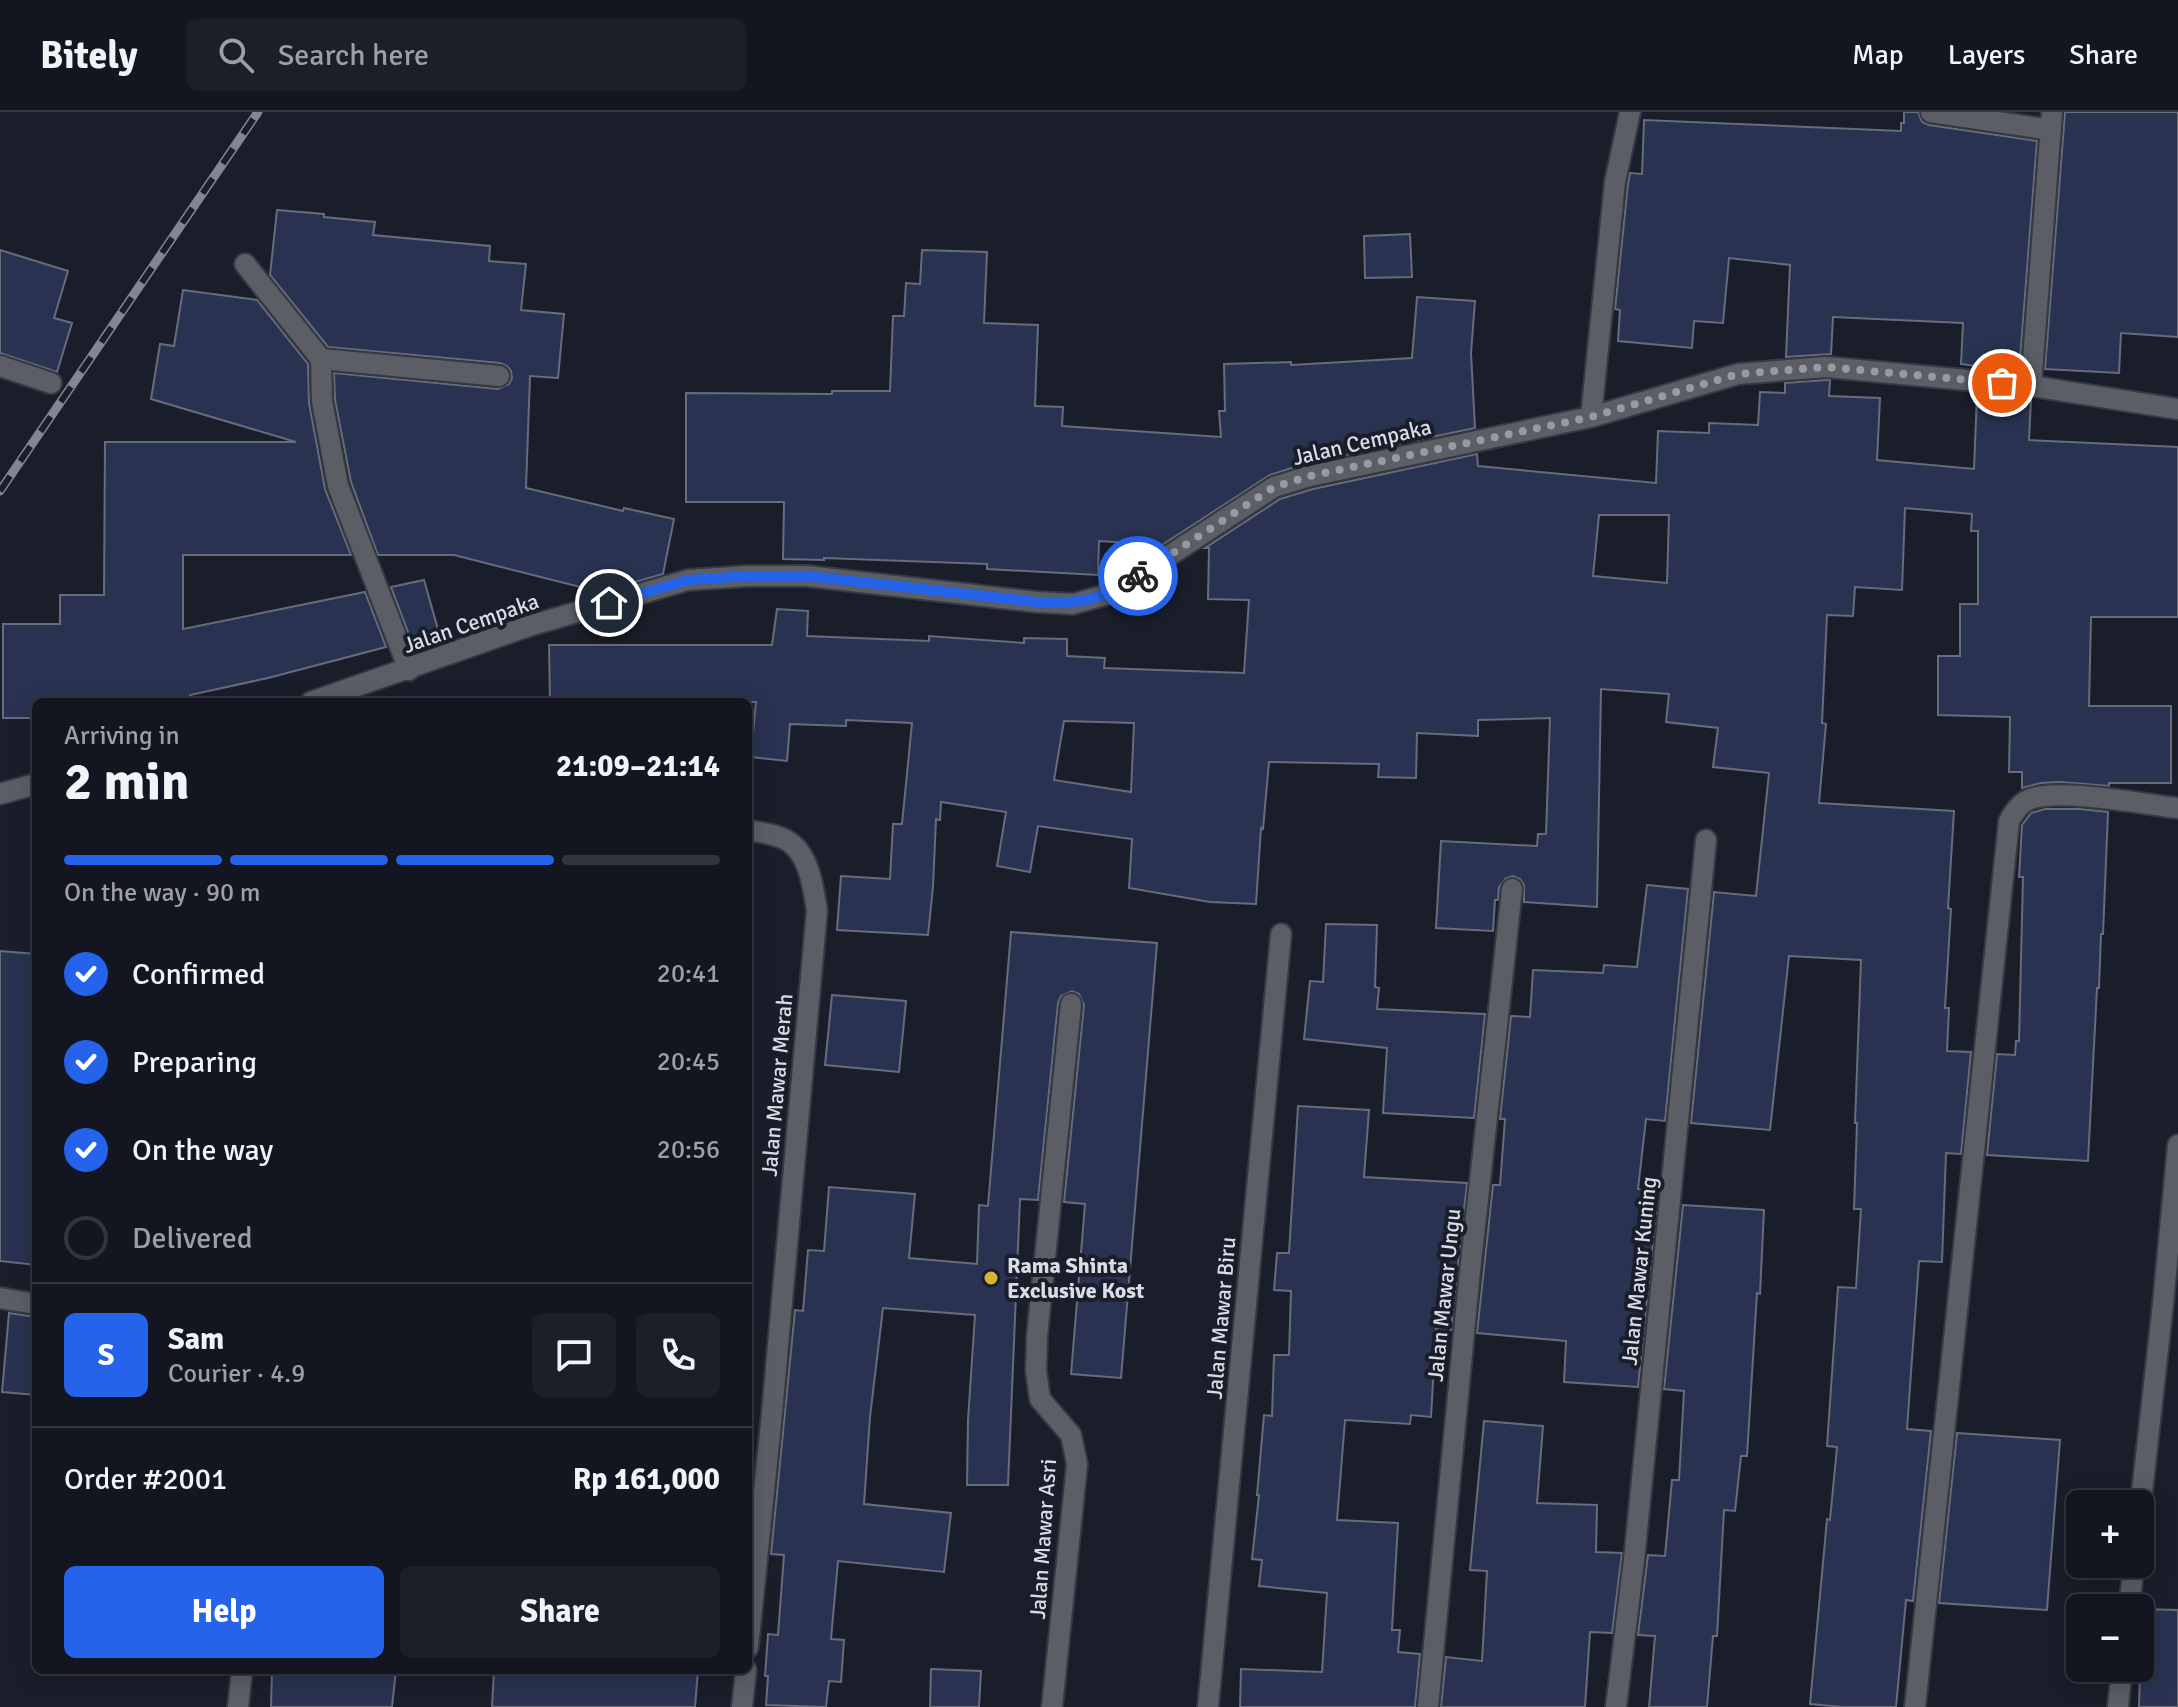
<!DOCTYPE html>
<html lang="en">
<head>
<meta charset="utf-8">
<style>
	:root { --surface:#131620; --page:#1c1f29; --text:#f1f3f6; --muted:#9d9fa5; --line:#32353e; --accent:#2563eb }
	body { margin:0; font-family:Signika,sans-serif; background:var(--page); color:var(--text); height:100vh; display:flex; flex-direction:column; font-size:30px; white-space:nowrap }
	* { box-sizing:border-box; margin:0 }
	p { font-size:26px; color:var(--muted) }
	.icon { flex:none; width:44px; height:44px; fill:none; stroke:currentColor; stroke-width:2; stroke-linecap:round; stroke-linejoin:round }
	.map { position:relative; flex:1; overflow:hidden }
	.drawer { position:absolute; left:32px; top:586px; width:720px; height:976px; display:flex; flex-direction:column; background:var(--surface); border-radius:12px; box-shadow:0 4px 20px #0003,0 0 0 2px var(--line) }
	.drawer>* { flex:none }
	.controls { position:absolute; left:2066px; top:1378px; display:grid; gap:16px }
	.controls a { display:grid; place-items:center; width:88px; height:88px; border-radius:12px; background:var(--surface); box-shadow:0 4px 20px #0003,0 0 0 2px var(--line); font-size:40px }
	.pin { position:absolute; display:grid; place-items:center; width:68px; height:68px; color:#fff; margin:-34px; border:4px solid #fff; border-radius:50%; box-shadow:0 2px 8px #0007 }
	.courier { position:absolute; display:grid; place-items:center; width:80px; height:80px; margin:-40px; border:6px solid #2563eb; border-radius:50%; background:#fff; color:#222; box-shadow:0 2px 10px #0007 }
	.headline em { font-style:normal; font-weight:800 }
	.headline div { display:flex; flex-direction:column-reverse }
	.headline { display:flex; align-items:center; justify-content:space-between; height:136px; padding:0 32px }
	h1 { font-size:52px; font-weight:800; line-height:60px }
	.bar { display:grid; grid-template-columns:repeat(4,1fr); gap:12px 8px; align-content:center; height:96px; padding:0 32px }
	.bar i { height:10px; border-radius:6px; background:var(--line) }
	.bar .on { background:var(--accent) }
	.bar p { grid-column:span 4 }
	.line { display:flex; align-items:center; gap:20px; padding:0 32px; border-top:2px solid var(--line) }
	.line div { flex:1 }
	.round { display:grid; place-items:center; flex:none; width:84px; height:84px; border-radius:12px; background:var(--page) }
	ol { padding:0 32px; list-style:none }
	li { display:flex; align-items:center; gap:24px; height:88px }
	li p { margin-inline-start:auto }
	li .icon { padding:8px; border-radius:50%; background:var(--accent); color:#fff; stroke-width:4 }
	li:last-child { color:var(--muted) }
	li i { width:44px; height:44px; border:4px solid var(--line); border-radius:50% }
	.primary-button { display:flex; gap:16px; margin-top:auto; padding:16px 32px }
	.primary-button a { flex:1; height:92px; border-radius:12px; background:var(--accent); color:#fff; font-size:32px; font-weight:800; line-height:92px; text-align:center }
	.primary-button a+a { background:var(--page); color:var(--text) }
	header { display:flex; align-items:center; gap:48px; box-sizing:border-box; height:112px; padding:0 40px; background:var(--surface); border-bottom:2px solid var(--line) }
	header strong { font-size:38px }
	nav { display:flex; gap:44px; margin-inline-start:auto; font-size:28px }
	.search { width:560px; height:72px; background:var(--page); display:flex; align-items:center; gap:20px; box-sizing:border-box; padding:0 28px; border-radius:12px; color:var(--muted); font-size:30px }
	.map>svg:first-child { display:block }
</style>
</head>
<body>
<header>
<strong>Bitely</strong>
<div class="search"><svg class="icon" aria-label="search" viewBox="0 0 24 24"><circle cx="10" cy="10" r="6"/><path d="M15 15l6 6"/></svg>Search here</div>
<nav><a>Map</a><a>Layers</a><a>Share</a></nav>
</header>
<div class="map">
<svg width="2178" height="1595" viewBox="0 0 2178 1595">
	<rect width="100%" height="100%" fill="#191e2a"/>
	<!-- building -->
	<path fill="#293351" stroke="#676c7c" stroke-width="2" fill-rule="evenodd" d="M1904 0H1918L1922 10 1929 13 2037 29 2019 260 1961 252 1963 211 1833 205 1831 242 1786 245 1790 153 1729 146 1723 211 1694 209 1692 236 1618 229 1620 198 1615 197 1628 72 1630 61 1642 62 1644 8 1901 19V11H1904Z
		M2065 0H2178V225L2121 221 2119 261 2045 257Z
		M277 98 324 102V105L375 110 373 123 490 134 489 149 526 152 521 198 564 202 558 266 530 264 526 376 623 399 624 396 674 407 663 462 600 480 454 443H378L351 370 335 288 334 261 498 277 509 272 512 266 511 259 507 254 500 251 328 235 270 163Z
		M1410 122 1412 165 1365 166 1364 124Z
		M0 138 68 159 54 206 72 211 57 260 0 241Z
		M922 138 987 140 984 211 1038 213 1035 294 1063 295 1062 314 1221 325 1219 299H1225L1224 252 1291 250V253L1412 246 1417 185 1475 189 1471 241 1475 316 1307 351 1270 363 1162 433 1099 429 1098 463 987 457V452L824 446V448L783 447 784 390H686V281L832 282V279H890L893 204H904L906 171 920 172Z
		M183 178 257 188 308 252 309 291 325 377 351 443H183V517L365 480 386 535 268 566 190 583V590H36V606H3V512H60V483H104L105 330H296L151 287 160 232 174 234Z
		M1826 268H1830L1829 284 1880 286 1877 348 1974 357 1977 282 2031 287 2029 328 2178 335V505H2091L2089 594H2171V671H2109V674L2060 670 2041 671 2022 676V660H2009L2010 605 1938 603V544H1960V492H1978V419H1971L1972 402 1905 396 1902 478 1855 475 1853 504 1827 503 1822 611 1826 612 1819 691 1954 699 1948 796 1951 797 1945 896H1949L1947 939 1971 940 1961 1042 1946 1041 1942 1150 1919 1149 1907 1317 1931 1319 1913 1489 1906 1488 1896 1595H1843L1810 1592 1827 1407 1830 1408 1837 1335 1827 1334 1838 1175 1856 1176 1861 1097H1854L1857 1011H1855L1861 848 1789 844 1770 1018 1691 1011 1714 780 1756 784 1769 661 1713 655 1718 616 1666 610 1669 582 1601 577 1597 795 1524 790V773L1520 767 1513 764 1506 766 1499 775 1498 788H1495L1493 819 1436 816 1441 729 1537 734 1538 722H1546L1550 606 1478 608V624L1417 621 1416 666 1378 665 1379 652 1269 650 1263 717 1261 716 1256 792 1210 790 1129 776 1132 727 1038 714 1030 760 997 754 1006 700 941 690 940 708 936 707 933 775 928 823 837 818 841 764 890 767 893 712H902L912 611 846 608V614L790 612 787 649 751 645 756 590H550L549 533H772L777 497 808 499 807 524 929 529V524L1024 531V526L1067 527V544L1105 546 1104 556 1244 561 1249 488 1208 487 1209 436H1205L1280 387 1313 377 1477 342 1478 354 1656 371 1658 319 1709 321V311L1758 313 1760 280 1785 281V271ZM1599 403H1669L1667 471 1593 464ZM1064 609 1134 611 1131 680 1054 668Z
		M424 468 439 521 411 528 391 475Z
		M2045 697H2080L2108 700 2103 822H2101L2099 876H2097L2088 1049 1987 1043 1997 942 2015 943 2016 929H2019L2023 765H2019L2022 713 2031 701Z
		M1647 773 1688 777 1665 1009 1646 1007 1638 1077 1645 1078 1644 1091 1657 1092 1638 1275 1564 1270 1566 1229 1477 1221 1493 1073H1500L1505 1007H1500L1511 904 1530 905 1533 858 1603 861 1604 853 1637 855Z
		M1326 812 1377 813 1375 875 1379 876 1377 897 1485 902 1474 1006 1383 1001 1387 936 1304 927 1310 869 1323 870Z
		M1011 820 1157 831 1121 1266 1071 1262 1085 1092 1064 1090 1084 893 1079 882 1072 879 1061 884 1058 891 1038 1088 1020 1087 1008 1373H967L968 1308 975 1203 883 1196 870 1305 864 1392 951 1401 944 1460 838 1449 831 1527 844 1528 841 1570 829 1569 826 1595 766 1593 768 1564H765L768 1522 778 1523 784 1443 771 1442 795 1198 803 1199 808 1138 824 1139 829 1075 915 1082 909 1146 977 1152 979 1093 988 1094Z
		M0 839 36 842V1153L0 1149Z
		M832 883 906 889 899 960 825 953Z
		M1298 994 1369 998 1364 1065 1467 1071 1451 1218 1436 1217 1431 1305 1411 1303 1410 1312 1345 1308 1337 1408 1398 1411 1392 1518H1400L1398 1540 1420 1542 1415 1595H1240L1241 1557 1322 1560 1327 1481 1259 1474 1262 1448 1252 1447 1259 1383H1257L1264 1303 1272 1304 1274 1243H1289L1291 1179 1274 1178 1277 1141H1289Z
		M1683 1093 1764 1098 1760 1182 1757 1181 1747 1344H1741L1735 1399 1724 1398 1717 1524H1713L1707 1595H1649L1655 1524 1638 1523 1648 1443 1665 1444 1672 1368H1679L1684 1279 1664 1277Z
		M9 1201 36 1205V1283L2 1280Z
		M1484 1309 1543 1314 1537 1391 1597 1393 1596 1440 1622 1441 1612 1521 1590 1520 1585 1595H1441L1446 1545 1482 1549 1487 1459 1470 1458Z
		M1957 1321 2060 1328 2047 1498 1939 1491Z
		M2142 1497 2178 1498V1595H2139Z
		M931 1557 981 1559 979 1595H930Z
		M272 1558H396L392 1595H271Z
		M494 1558H698L695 1595H492Z"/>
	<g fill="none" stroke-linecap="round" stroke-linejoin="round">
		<!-- minor casing -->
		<g stroke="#343944" stroke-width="24">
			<path id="minor" d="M1931 0 2051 18
				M245 152 321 247
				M0 254 51 271
				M2031 274 2052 0
				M1591 305 1615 70 1630 0
				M409 558 338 374 322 289 321 247 499 264
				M311 590 529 514 688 468 748 464H807L1037 490 1073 492 1112 481 1274 375 1310 364 1591 305 1738 262 1826 255 2031 274 2178 297
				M0 682 36 672
				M748 718C762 721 780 722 792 732 810 747 813 776 817 798L772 1301 748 1535
				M0 1186 36 1192
				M2140 1398 2163 1192 2178 1033
				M2129 1496 2134 1452
				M238 1595 242 1558
				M742 1595 746 1558
				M1052 1595 1077 1352 1071 1323 1040 1287 1036 1259 1037 1224 1071 892
				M1208 1595 1281 822
				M1428 1595 1469 1169 1512 777
				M1616 1595 1634 1448 1706 728
				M1915 1595 2009 709C2014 700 2020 691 2030 687 2060 676 2143 692 2178 696
				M2118 1595 2122 1556"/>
		</g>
		<!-- minor -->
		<use href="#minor" stroke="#5b5e65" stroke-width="20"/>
		<!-- rail casing -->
		<g stroke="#828690" stroke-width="9">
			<path id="rail" d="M0 379 258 0"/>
		</g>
		<!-- rail -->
		<use href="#rail" stroke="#191e2a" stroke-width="6" stroke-dasharray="18" stroke-linecap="butt"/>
	</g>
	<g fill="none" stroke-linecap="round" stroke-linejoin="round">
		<!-- done -->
		<path stroke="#969aa4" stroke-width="8" stroke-dasharray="0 14.4" d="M1138 464 1274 375 1310 364 1591 305 1738 262 1826 255 2002 271"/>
		<!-- route -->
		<path stroke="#2563eb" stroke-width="10" d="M609 491 688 468 748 464H807L1037 490C1082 492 1099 489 1138 464"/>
	</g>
	<!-- markers -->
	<circle fill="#d4b635" stroke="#191e2a" stroke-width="3" cx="991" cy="1166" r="8"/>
	<g text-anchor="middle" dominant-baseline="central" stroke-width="8" stroke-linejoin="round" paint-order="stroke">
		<!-- street labels -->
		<g font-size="22" fill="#dadde6" stroke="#191e2a">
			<text transform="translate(1362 330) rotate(-13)">Jalan Cempaka</text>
			<text transform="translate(471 511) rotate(-19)">Jalan Cempaka</text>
			<text transform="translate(777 973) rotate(-85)">Jalan Mawar Merah</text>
			<text transform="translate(1639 1159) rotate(-84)">Jalan Mawar Kuning</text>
			<text transform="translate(1444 1183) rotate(-84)">Jalan Mawar Ungu</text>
			<text transform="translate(1221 1206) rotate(-85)">Jalan Mawar Biru</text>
			<text transform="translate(1043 1427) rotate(-86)">Jalan Mawar Asri</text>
		</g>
		<!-- poi labels -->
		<g font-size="22" font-weight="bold" fill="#dadde6" stroke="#191e2a" text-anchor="start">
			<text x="1007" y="1153">Rama Shinta<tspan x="1007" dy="25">Exclusive Kost</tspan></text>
		</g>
	</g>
</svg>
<div class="controls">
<a>+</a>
<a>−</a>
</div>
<div class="pin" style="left:2002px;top:271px;background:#ea580c"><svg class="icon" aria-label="bag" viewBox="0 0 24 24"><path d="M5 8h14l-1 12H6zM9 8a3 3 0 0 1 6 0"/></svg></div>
<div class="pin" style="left:609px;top:491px;background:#1f2937"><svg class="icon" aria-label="home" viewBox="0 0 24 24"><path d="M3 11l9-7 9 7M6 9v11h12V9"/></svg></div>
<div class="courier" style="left:1138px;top:464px"><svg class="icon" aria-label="bike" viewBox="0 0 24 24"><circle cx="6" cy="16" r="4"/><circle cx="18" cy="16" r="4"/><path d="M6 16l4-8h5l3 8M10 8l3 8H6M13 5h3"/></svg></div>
<section class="drawer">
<div class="headline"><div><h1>2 min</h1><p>Arriving in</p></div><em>21:09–21:14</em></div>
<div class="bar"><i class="on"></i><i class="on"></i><i class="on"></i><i></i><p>On the way · 90 m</p></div>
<ol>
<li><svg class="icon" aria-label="check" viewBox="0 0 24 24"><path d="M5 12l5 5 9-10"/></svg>Confirmed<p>20:41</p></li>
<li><svg class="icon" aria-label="check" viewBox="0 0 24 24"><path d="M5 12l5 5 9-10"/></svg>Preparing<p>20:45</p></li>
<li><svg class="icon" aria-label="check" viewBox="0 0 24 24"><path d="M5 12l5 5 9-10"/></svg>On the way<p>20:56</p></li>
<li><i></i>Delivered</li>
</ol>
<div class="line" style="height:144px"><b class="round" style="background:var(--accent);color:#fff">S</b><div><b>Sam</b><p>Courier · 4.9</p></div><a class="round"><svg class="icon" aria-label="chat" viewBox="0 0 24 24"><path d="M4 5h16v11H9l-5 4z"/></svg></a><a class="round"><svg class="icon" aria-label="phone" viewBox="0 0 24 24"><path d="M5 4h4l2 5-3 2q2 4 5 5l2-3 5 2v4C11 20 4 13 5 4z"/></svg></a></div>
<div class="line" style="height:104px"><div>Order #2001</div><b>Rp 161,000</b></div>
<div class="primary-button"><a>Help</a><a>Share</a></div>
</section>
</div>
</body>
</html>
